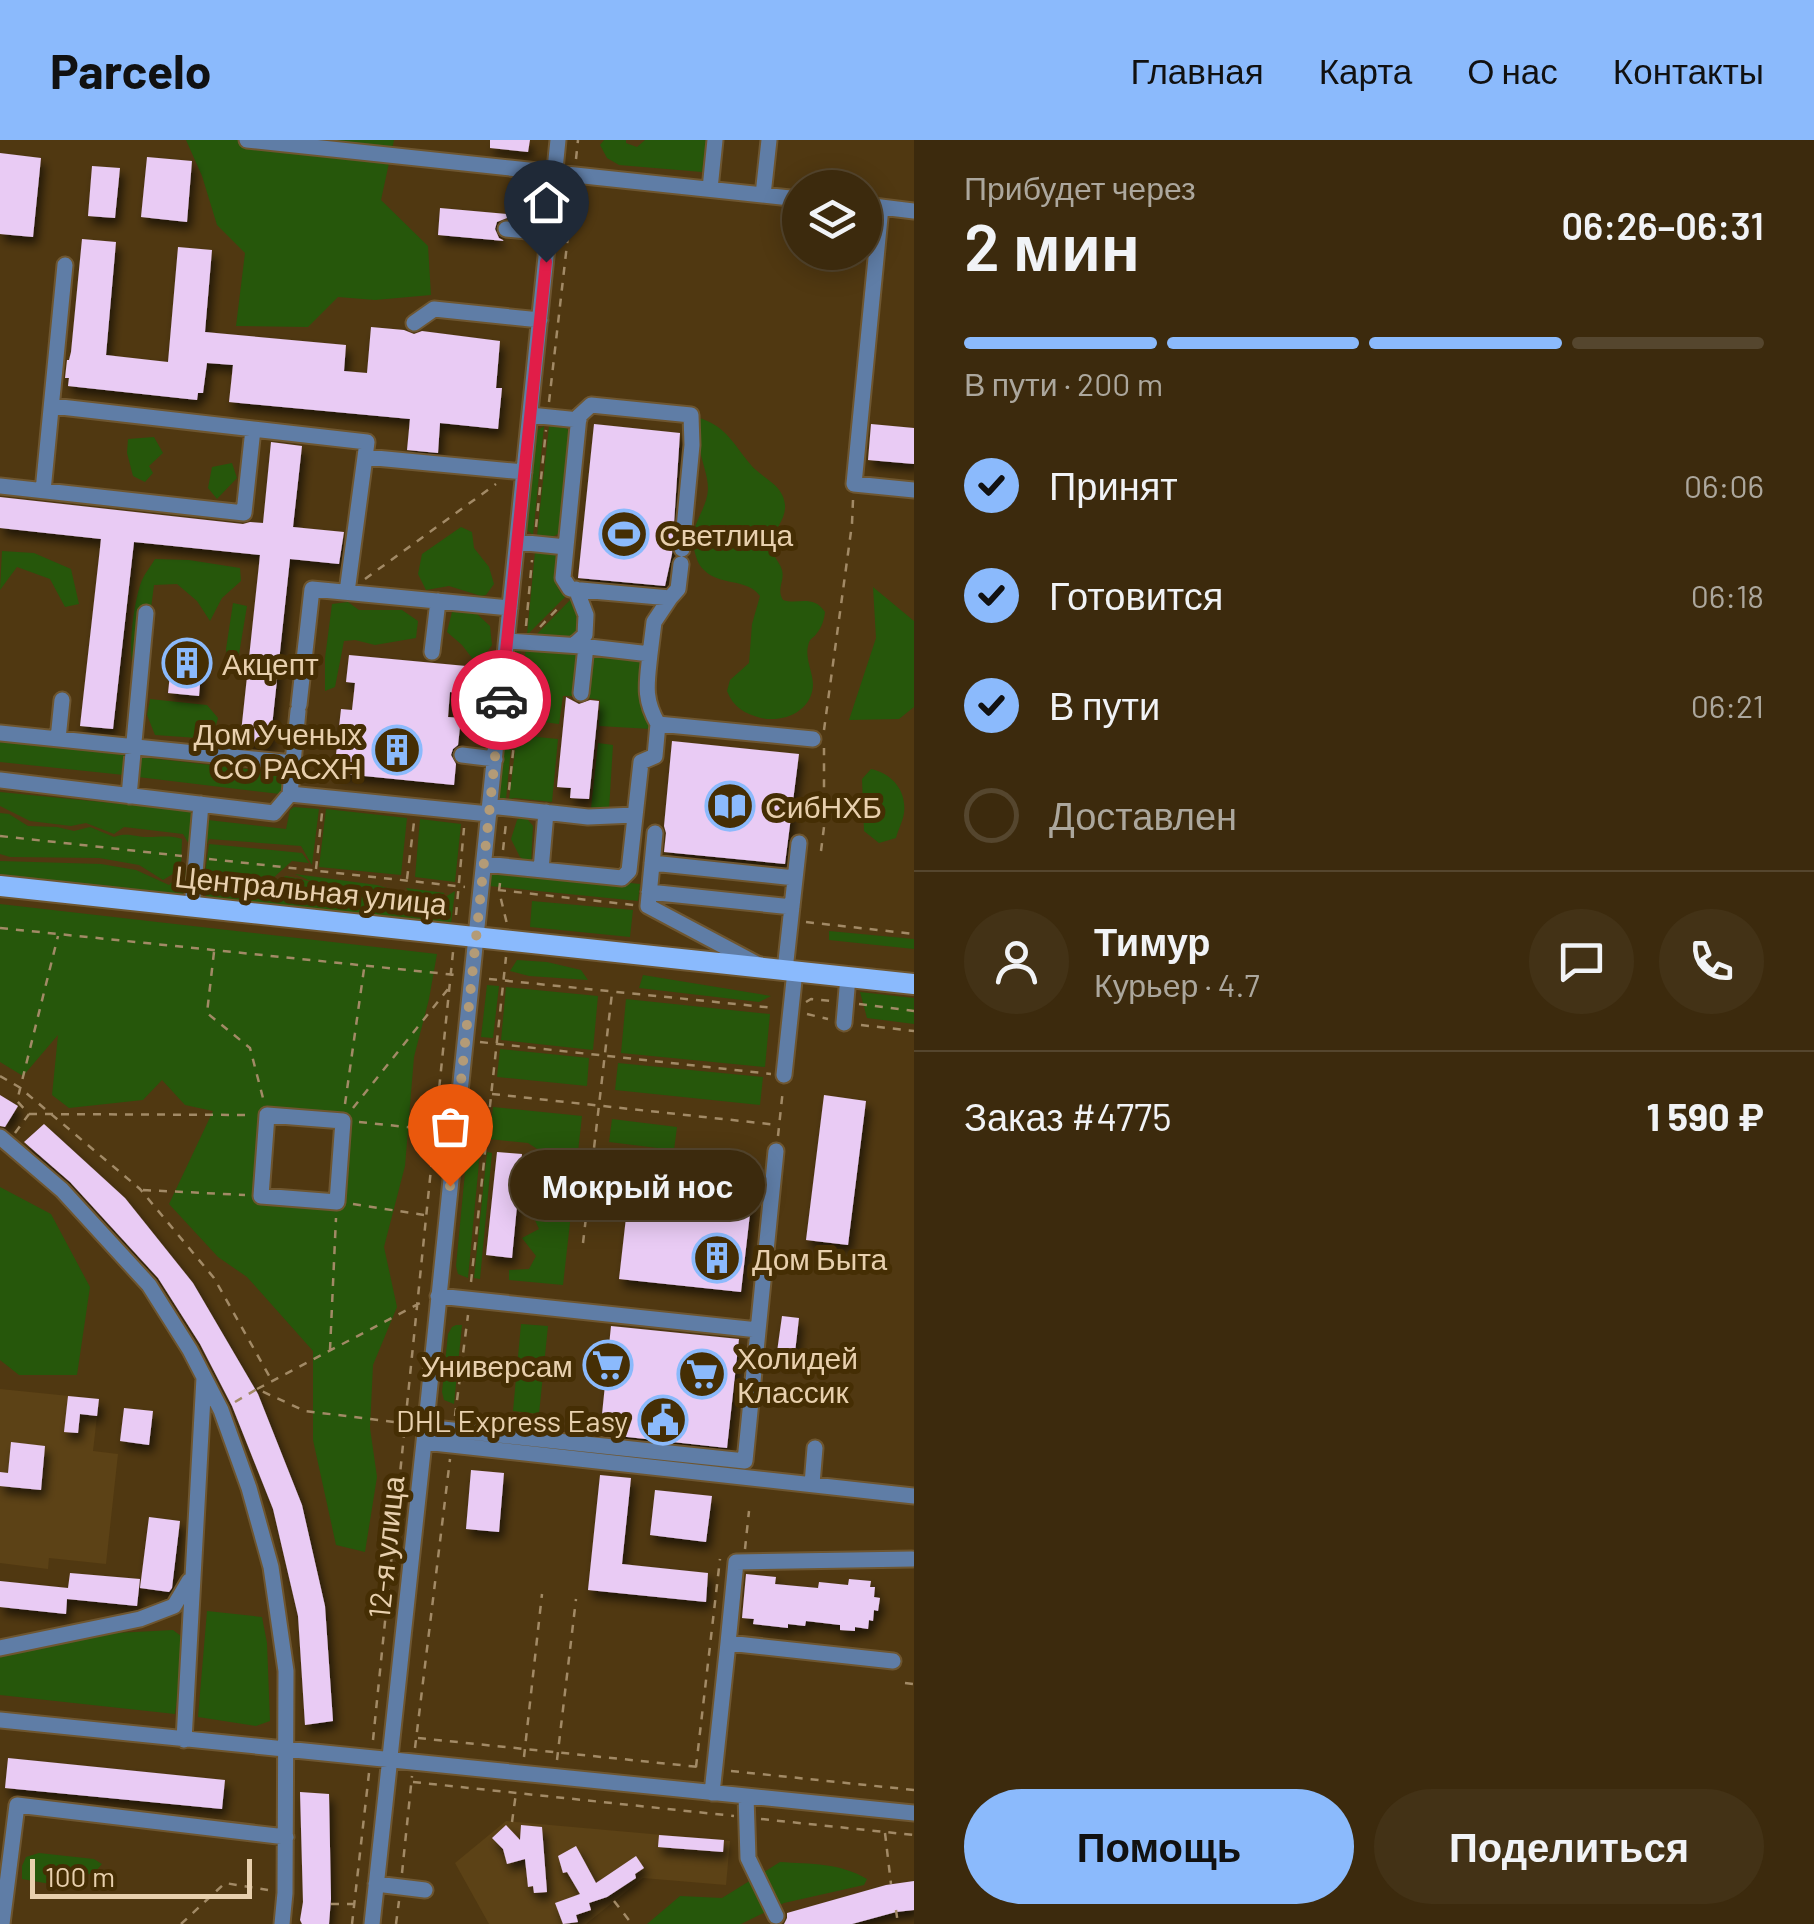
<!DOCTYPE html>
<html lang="ru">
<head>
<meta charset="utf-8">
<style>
	:root { --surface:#3c2a0d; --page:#433216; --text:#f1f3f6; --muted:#aca79d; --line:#55462e; --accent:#8bbafc }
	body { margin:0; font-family:Barlow,sans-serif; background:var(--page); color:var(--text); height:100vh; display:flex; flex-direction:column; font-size:38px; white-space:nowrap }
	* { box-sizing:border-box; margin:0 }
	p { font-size:32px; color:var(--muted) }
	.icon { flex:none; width:55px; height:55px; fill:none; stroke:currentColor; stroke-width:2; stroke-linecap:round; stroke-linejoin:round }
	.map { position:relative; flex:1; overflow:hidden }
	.sheet { display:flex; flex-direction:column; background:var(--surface); width:900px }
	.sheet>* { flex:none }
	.tools { position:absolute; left:782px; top:30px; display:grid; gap:20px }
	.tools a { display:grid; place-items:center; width:100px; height:100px; border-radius:50%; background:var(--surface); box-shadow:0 5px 25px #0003,0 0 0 2px var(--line); font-size:50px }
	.scale { position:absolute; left:30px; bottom:25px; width:222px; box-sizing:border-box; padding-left:10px; border:5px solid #e8d0ae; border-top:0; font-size:28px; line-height:35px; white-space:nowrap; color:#e8d0ae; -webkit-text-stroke:8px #452e04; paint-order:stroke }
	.pin { position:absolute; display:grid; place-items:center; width:85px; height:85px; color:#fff; margin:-102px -42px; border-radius:50% 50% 50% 0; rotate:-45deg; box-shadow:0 0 10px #0007 }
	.pin .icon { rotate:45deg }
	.courier { position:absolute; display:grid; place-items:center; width:100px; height:100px; margin:-50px; border:8px solid #e11d48; border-radius:50%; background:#fff; color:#222; box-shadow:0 2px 12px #0007 }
	.bubble { position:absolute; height:70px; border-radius:35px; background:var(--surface); box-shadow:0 5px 25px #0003,0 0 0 2px var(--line); font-size:32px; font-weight:600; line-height:70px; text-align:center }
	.overview em { font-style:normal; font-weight:600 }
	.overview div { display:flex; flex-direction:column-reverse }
	.overview { display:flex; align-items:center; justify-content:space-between; height:170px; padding:0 50px }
	h1 { font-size:65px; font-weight:600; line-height:75px }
	.bar { display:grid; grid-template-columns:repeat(4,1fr); gap:15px 10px; align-content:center; height:120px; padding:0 50px }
	.bar i { height:12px; border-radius:8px; background:var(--line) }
	.bar .on { background:var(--accent) }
	.bar p { grid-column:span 4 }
	.line { display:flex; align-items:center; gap:25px; padding:0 50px; border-top:2px solid var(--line) }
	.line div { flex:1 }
	.round { display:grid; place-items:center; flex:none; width:105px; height:105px; border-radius:52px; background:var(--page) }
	ol { padding:0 50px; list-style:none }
	li { display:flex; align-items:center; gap:30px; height:110px }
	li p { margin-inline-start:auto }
	li .icon { padding:10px; border-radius:50%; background:var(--accent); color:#111; stroke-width:4 }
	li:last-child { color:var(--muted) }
	li i { width:55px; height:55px; border:5px solid var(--line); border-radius:50% }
	.action { display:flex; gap:20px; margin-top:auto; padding:20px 50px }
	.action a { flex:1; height:115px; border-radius:60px; background:var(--accent); color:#111; font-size:40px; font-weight:600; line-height:115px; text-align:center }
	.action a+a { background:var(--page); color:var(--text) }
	header { display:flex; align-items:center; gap:60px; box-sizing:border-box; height:140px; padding:0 50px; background:var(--accent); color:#111 }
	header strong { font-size:48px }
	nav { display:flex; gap:55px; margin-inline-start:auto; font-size:35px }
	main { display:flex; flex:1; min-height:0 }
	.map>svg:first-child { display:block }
</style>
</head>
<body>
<header>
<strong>Parcelo</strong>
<nav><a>Главная</a><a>Карта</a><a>О нас</a><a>Контакты</a></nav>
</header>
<main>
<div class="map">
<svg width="914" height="1784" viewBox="0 0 914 1784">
	<defs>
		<filter id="shadow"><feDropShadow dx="4" dy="7" stdDeviation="5" flood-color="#0009"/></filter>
	</defs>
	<rect width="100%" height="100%" fill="#503811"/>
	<!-- built -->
	<path fill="#5c4216" d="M0 1249 99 1259 93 1311 118 1314 106 1424 49 1418 48 1429 0 1423Z
		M506 1681 730 1701 726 1745 643 1738 586 1784H489L455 1723Z"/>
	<!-- green -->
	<path fill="#26570b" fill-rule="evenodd" d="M186 0H394L381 60 428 106 431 155 375 160 338 157 308 187 236 186 245 113 217 85 202 36Z
		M604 0H626V3L637 7 645 0H706L702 32 619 25 607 18 600 5Z
		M700 278C728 288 733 304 751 325 763 339 783 344 785 365 786 380 774 389 771 402 769 413 779 420 782 430 785 442 776 448 783 460 798 465 813 454 825 472 824 480 822 487 817 493 812 500 810 497 808 506 805 519 813 532 813 545 812 571 784 583 761 578 745 574 733 567 727 551L730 540 749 523 752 484 760 456C747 438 719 446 704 430 698 425 696 417 694 409 688 386 707 371 708 349 708 335 702 323 700 310 699 299 700 288 700 278Z
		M544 286 533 395 526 389 536 291Z
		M549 286 566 288 571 293 560 393 552 397 537 396Z
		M154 297 163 313 149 326 153 333 145 342 133 336 127 313 128 299Z
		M232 323 237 338 217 359 208 348 212 327Z
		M461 387 472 392 474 408 489 427 494 444 486 455 481 456 449 446 426 450 418 434 422 414Z
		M2 411 34 413 71 429 79 464 65 467 50 439 17 427 0 450Z
		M535 412 553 413 558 418 556 444 561 453 568 454 527 495Z
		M155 419 189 420 240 428 241 441 222 458 210 481 197 461 177 444 154 445 144 523 134 530C127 513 134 459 142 440 145 433 151 426 155 419Z
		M873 447 914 481V567L899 579 849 580 876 498Z
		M572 458C598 500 567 499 535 496Z
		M348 462 359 470H402L418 481 416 498 375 505 355 500 344 501 335 547 325 551V518L332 464Z
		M233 463 247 466 236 532 227 527 226 509Z
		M452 472 476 473 490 486 492 505 481 520 472 518 462 505 447 492Z
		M521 505 506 659 497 658 512 513Z
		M526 505 574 510 577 515 573 556H563L559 584 519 579Z
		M595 513 639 519 642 525V563L651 589 599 586 600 560 587 558 592 519Z
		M150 559 207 565 218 578 212 599 155 595 147 575Z
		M517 595 558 599 552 662 515 658 509 659Z
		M0 602 124 615V635L0 622Z
		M598 603 613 605 609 670 591 668Z
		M140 617 283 633 285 636 283 652 280 654 138 637Z
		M871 629C891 633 907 650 904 673 903 681 898 690 896 698L879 703 864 691 862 639Z
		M0 652 183 670 191 672 193 679V711L183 694 124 687 114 694 86 683 71 686 30 681 0 666Z
		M294 667 319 669 312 725 301 706 209 699 203 715 208 680 286 689 290 670Z
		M326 669 407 678 401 735 319 727Z
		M0 673 9 674 28 686 57 687 74 691 90 687 114 697C127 692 134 697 148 697 160 697 170 695 182 699L181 729 163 740 139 725 99 718 10 717 0 714Z
		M524 675 533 686 531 725 520 717 511 699 517 680Z
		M420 679 461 684 455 742 415 737Z
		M209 704 302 713 309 723 292 721 272 739 205 733Z
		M0 721 101 724 136 730 169 745 191 724 186 752 178 756 0 737Z
		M490 729 640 744 638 761 489 746Z
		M295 734 377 745 390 749 377 765 396 750 412 756 406 748 445 753 434 759H422L434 764 455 751 451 784 208 759 201 749 202 735 263 745 286 736 313 742Z
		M532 761 633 770 630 797 530 787Z
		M0 764 437 814 429 859 414 917 405 1026 384 1107 397 1167 373 1225 370 1288 377 1337 365 1412 336 1405 313 1300V1211L247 1137 218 1117 169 1064 213 971 185 965 162 940 143 960 69 968 52 955 58 895 23 936 0 922ZM268 975 343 981 337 1061 261 1056Z
		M829 791 914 799V809L829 800Z
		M517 820 547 822 581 830 588 840 529 836 510 831Z
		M643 835 771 856 759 862 639 848Z
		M487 845 499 846 493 898 481 897Z
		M506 847 598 856 593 910 501 900Z
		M860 852 914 858V884L867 878Z
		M626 859 770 874 765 927 621 913Z
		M500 909 589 918 587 946 497 937Z
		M618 923 763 937 760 965 615 950Z
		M493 967 582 976 563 1145 509 1140V1130L529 1129 536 1116 522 1098 539 1089 530 1069C549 1055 546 1036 545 1014L528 1003 489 999Z
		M612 979 677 987 674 1010 609 1002Z
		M530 1011 537 1013C547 1031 543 1048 529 1063 521 1046 526 1028 530 1011Z
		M480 1012 468 1138 458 1134 456 1126 466 1022 470 1015Z
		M487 1012 492 1013 480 1139 474 1138Z
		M0 1047 51 1074 90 1147 77 1235H19L0 1220Z
		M521 1184 548 1186 539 1274 513 1271Z
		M456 1185H462L454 1264 444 1260 442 1252 448 1194 452 1187Z
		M207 1471 262 1477 267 1503 270 1581 256 1586 198 1577Z
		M173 1490 185 1499 175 1574 0 1555V1509L96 1494Z
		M39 1713 94 1719 102 1724 95 1732 56 1745 22 1739V1726L26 1717Z
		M780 1722C810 1724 841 1723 867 1739L864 1745 784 1763 741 1784H647L680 1756 722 1758Z"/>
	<!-- building -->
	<path fill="#e9cbf4" filter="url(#shadow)" d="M490 0H530L528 12 490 8Z
		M0 13 41 18 33 97 0 94Z
		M147 17 192 21 187 82 141 77Z
		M92 26 120 28 115 78 88 76Z
		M440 68 507 74V78L497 82 495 89 499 98 505 101 438 95Z
		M82 99 116 102 106 215 168 222 178 107 212 110 205 192 346 205 344 231 367 233 371 187 404 190 414 194 422 191 500 201 496 248H502L498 289 440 283 438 313 407 310 410 279 229 262 233 225 207 223 203 253H198L197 260 68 246 69 238H65L67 220H69L71 212Z
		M594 284 680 293 672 414 665 446 578 438Z
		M871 284 914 288V324L868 320Z
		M271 302 302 306 293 387 344 392 339 424 290 419 270 605 240 602 260 415 134 402 113 589 80 586 101 399 0 388V357L243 384 250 382 263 383Z
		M173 506 203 509 199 556 168 553Z
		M349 515 466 526 463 554 450 552 448 577 461 578 458 605 453 609 451 615 456 624 454 645 334 633 341 569 352 570 355 543 346 542Z
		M566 557 579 564 590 560 599 561 589 659 570 658 571 648 557 647Z
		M672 601 799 614 785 724 664 712 666 693 664 686Z
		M0 955 18 966 5 987 0 986Z
		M824 955 866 961 848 1105 806 1100Z
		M44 984 125 1058 193 1143 258 1254 302 1365 325 1466 333 1581 305 1585 298 1476 273 1369 232 1266 200 1204 158 1138 70 1042 24 1002Z
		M497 1012 522 1014 512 1118 486 1115Z
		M633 1016 755 1030 741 1152 619 1139Z
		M782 1176 799 1178 794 1221 776 1219Z
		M611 1186 739 1199 727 1308 600 1294Z
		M68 1256 99 1259 97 1276 80 1274 78 1293 64 1292Z
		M124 1268 153 1271 149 1305 120 1301Z
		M11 1302 45 1306 41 1350 0 1346V1332L8 1333Z
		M471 1330 504 1333 499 1392 466 1389Z
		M600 1335 631 1338 622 1424 708 1433 706 1462 588 1450Z
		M655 1350 712 1356 706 1402 650 1395Z
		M149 1377 180 1381 172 1448 169 1452 140 1448Z
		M70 1433 140 1439 137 1466 67 1459 66 1474 0 1467V1441L68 1448Z
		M746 1434 776 1437 775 1444 818 1448 819 1442 848 1445 849 1439 871 1441 870 1447H875L874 1457 880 1458 878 1471 874 1470 873 1481 869 1480 868 1489 855 1487V1491L840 1490V1485L806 1481 805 1486 788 1484V1488L753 1484 754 1479 742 1478Z
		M8 1618 225 1640 222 1669 5 1648Z
		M300 1652 329 1654 331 1759 329 1784H302L300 1780 303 1762Z
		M506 1685 520 1700 521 1685 542 1687 547 1752 534 1753 533 1746 528 1747 525 1719 507 1724 503 1709 492 1698Z
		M659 1695 724 1700 723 1712 658 1707Z
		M576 1706 596 1743 636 1716 644 1728 635 1734 636 1738 607 1757 589 1763 591 1770 576 1775 578 1782 563 1784 555 1763 580 1754 567 1732 563 1733 558 1716Z
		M914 1741V1770L896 1772 852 1784H784L787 1778V1773L886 1745Z"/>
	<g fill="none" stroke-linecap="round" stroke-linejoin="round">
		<!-- minor casing -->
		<g stroke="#6e5630" stroke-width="19">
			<path id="minor" d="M247 0 800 59
				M710 49 715 0
				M763 55 769 0
				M865 65 914 71
				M881 67 854 344 914 350
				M506 89 549 93
				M414 183 434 169 540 180
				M52 266 367 302 347 452
				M530 275 579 280
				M365 317 524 332
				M0 346 244 373 253 289
				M43 351 65 125
				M517 402 566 407 579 276 591 265 691 275 692 305 682 409
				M566 407 563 438 570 449 670 458 678 449 681 424
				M507 501 581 506 650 514C647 543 643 558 658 584L813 599
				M574 505 585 495 586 475 576 449
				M432 512 438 461
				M650 514 654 482 670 458
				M581 553 586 506
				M299 565 312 449 510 468
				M298 571 290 654 489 674
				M0 593 293 623
				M58 599 62 560
				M462 615 495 619
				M0 640 274 673 290 654
				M129 656 146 473
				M490 666 588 677 635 675
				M655 693 648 766 757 824
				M652 723 795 738
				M484 724 622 738 629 731 641 622 655 616 658 584
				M541 730 546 672
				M649 752 792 767
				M192 767 201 664
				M785 830 799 703
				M844 883 848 837
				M784 935 795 831
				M267 975 343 981 337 1062 261 1056Z
				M0 997 62 1050 149 1145 190 1210 221 1270 249 1348 271 1427 286 1531 285 1753 282 1784
				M438 1156 758 1190
				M424 1287 745 1321 776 1011
				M424 1302 914 1356
				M812 1344 815 1308
				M728 1503 736 1422 912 1419
				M0 1508 140 1479 174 1466 189 1441
				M0 1580 914 1673
				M184 1600 204 1238
				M712 1653 728 1503 893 1521
				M746 1656 748 1718 776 1776
				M376 1744 425 1750
				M2 1784 17 1665 286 1697
				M372 1784 424 1302 558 0"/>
		</g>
		<!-- major casing -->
		<g stroke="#6e5630" stroke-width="24">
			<path id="major" d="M0 746 914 844"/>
		</g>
		<!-- path -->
		<path stroke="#a28a66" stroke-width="2.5" stroke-dasharray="8 8" stroke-linecap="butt" d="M576 19 578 0
			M549 262 573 52
			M536 387 546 290
			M365 439 496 344
			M526 486 532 420
			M540 487 562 464
			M824 590 852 384 853 360
			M509 650 523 519
			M0 696 182 716
			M503 710 506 683
			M821 711 824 687V608
			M209 719 465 747
			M316 729 322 673
			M407 739 414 682
			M500 743 499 751 507 784
			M498 750 634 765
			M456 775 464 688
			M806 782 914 794
			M0 788 456 835
			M214 812 207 873 250 908 264 962
			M489 839 775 868
			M806 862 811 859 832 861
			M859 864 914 871
			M807 874 828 879
			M861 885 914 891
			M480 902 771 934
			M0 936 19 947 140 1049 214 1138 272 1241
			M492 954 778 985
			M345 964 364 829
			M353 968 448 849
			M29 974 253 975
			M359 982 435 990
			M15 993 29 974 17 961 58 796
			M778 996 783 949
			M143 1050 245 1055
			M353 1064 424 1075
			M583 1103 612 853
			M471 1142 506 817
			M330 1210 336 1078
			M257 1249 424 1161
			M235 1262 257 1249 305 1271 403 1283
			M455 1276 468 1175
			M745 1409 749 1371
			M905 1543 914 1544
			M418 1598 699 1627
			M373 1600 453 812
			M415 1608 450 1319
			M524 1617 542 1454
			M557 1620 576 1459
			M696 1627 720 1419
			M731 1631 914 1650
			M413 1642 734 1676
			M761 1679 914 1695
			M512 1682 516 1653
			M885 1693 891 1744
			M402 1733 412 1636
			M614 1761 632 1784
			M331 1764H354
			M896 1770 898 1784
			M181 1784 225 1743 268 1750
			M352 1784 369 1633
			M396 1784 399 1761"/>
		<!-- minor -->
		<use href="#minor" stroke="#5f7da6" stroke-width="15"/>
		<!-- major -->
		<use href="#major" stroke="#8abafd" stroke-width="20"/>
	</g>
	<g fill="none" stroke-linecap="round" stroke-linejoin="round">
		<!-- done -->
		<path stroke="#b39b77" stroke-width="10" stroke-dasharray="0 18" d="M450 1046 501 560"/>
		<!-- route -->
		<path stroke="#e11d48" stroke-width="12" d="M501 560 546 122"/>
	</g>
	<!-- icons -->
	<defs>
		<g id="stadium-ring" transform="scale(2.5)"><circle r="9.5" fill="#452e04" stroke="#8bbafc" stroke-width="1.5"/><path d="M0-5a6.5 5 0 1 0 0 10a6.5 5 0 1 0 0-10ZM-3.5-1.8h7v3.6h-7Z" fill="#8bbafc"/></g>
		<g id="building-ring" transform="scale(2.5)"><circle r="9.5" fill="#452e04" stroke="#8bbafc" stroke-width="1.5"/><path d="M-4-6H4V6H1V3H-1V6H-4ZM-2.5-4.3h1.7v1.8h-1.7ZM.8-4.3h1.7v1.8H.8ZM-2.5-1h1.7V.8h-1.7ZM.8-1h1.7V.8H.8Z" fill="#8bbafc"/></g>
		<g id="library-ring" transform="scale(2.5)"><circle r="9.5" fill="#452e04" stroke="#8bbafc" stroke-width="1.5"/><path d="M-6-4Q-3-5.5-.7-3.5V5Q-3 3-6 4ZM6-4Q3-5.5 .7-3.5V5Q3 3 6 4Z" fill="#8bbafc"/></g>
		<g id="supermarket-ring" transform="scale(2.5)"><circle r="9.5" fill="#452e04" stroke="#8bbafc" stroke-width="1.5"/><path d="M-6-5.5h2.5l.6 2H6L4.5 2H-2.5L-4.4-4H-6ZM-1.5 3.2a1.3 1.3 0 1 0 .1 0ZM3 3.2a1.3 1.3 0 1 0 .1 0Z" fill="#8bbafc"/></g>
		<g id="civic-ring" transform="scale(2.5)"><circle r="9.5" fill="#452e04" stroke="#8bbafc" stroke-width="1.5"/><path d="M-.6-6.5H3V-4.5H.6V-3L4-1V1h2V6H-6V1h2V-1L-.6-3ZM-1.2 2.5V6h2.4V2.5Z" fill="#8bbafc"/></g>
	</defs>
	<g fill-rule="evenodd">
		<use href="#stadium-ring" x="624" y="394"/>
		<use href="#building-ring" x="187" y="523"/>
		<use href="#building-ring" x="397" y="610"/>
		<use href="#library-ring" x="730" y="666"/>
		<use href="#building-ring" x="717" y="1118"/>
		<use href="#supermarket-ring" x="608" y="1225"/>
		<use href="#supermarket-ring" x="702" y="1234"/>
		<use href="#civic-ring" x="663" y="1280"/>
	</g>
	<g text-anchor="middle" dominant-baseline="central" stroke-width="10" stroke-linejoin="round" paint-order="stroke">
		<!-- poi labels -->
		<g font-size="30" fill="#e8d0ae" stroke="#452e04" text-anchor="start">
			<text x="659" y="394">Светлица</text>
			<text x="222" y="523">Акцепт</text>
			<text x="362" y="593" text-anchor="end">Дом Ученых<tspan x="362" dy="34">СО РАСХН</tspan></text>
			<text x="765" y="666">СибНХБ</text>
			<text x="752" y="1118">Дом Быта</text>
			<text x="737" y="1217">Холидей<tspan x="737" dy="34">Классик</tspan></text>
			<text x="573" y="1225" text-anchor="end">Универсам</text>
			<text x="628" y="1280" text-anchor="end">DHL Express Easy</text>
		</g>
		<!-- street labels -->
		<g font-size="30" fill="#e8d0ae" stroke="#452e04">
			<text transform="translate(311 749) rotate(6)">Центральная улица</text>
			<text transform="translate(385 1407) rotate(-84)">12-я улица</text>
		</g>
	</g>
</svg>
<div class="tools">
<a><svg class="icon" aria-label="layers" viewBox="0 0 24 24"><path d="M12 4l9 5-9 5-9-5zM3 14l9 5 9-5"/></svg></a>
</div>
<div class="scale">100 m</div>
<div class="pin" style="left:450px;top:1046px;background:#ea580c"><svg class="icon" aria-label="bag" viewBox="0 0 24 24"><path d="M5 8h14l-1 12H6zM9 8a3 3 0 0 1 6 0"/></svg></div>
<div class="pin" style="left:546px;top:122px;background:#1f2937"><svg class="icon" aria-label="home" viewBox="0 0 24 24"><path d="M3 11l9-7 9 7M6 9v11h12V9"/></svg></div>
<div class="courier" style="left:501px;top:560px"><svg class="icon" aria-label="car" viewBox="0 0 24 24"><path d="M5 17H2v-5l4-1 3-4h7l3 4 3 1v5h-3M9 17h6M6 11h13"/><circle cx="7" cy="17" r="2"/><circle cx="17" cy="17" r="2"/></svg></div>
<div class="bubble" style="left:510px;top:1010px;width:255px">Мокрый нос</div>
</div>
<section class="sheet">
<div class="overview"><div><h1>2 мин</h1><p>Прибудет через</p></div><em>06:26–06:31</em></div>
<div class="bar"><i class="on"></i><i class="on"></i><i class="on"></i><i></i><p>В пути · 200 m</p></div>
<ol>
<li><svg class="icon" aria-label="check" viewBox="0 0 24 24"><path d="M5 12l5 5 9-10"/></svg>Принят<p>06:06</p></li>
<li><svg class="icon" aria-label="check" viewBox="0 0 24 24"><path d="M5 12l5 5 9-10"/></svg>Готовится<p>06:18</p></li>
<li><svg class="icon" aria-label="check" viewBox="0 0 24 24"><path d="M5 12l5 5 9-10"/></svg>В пути<p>06:21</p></li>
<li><i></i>Доставлен</li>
</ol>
<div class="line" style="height:180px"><a class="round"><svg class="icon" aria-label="person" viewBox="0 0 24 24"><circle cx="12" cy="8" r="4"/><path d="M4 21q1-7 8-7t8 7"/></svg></a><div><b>Тимур</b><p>Курьер · 4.7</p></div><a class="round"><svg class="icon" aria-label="chat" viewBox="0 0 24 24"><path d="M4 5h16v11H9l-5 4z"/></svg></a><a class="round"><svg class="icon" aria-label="phone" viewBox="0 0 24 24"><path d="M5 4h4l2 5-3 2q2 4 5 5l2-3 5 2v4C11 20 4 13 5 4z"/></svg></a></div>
<div class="line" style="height:130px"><div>Заказ #4775</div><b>1 590 ₽</b></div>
<div class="action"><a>Помощь</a><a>Поделиться</a></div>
</section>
</main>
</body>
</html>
